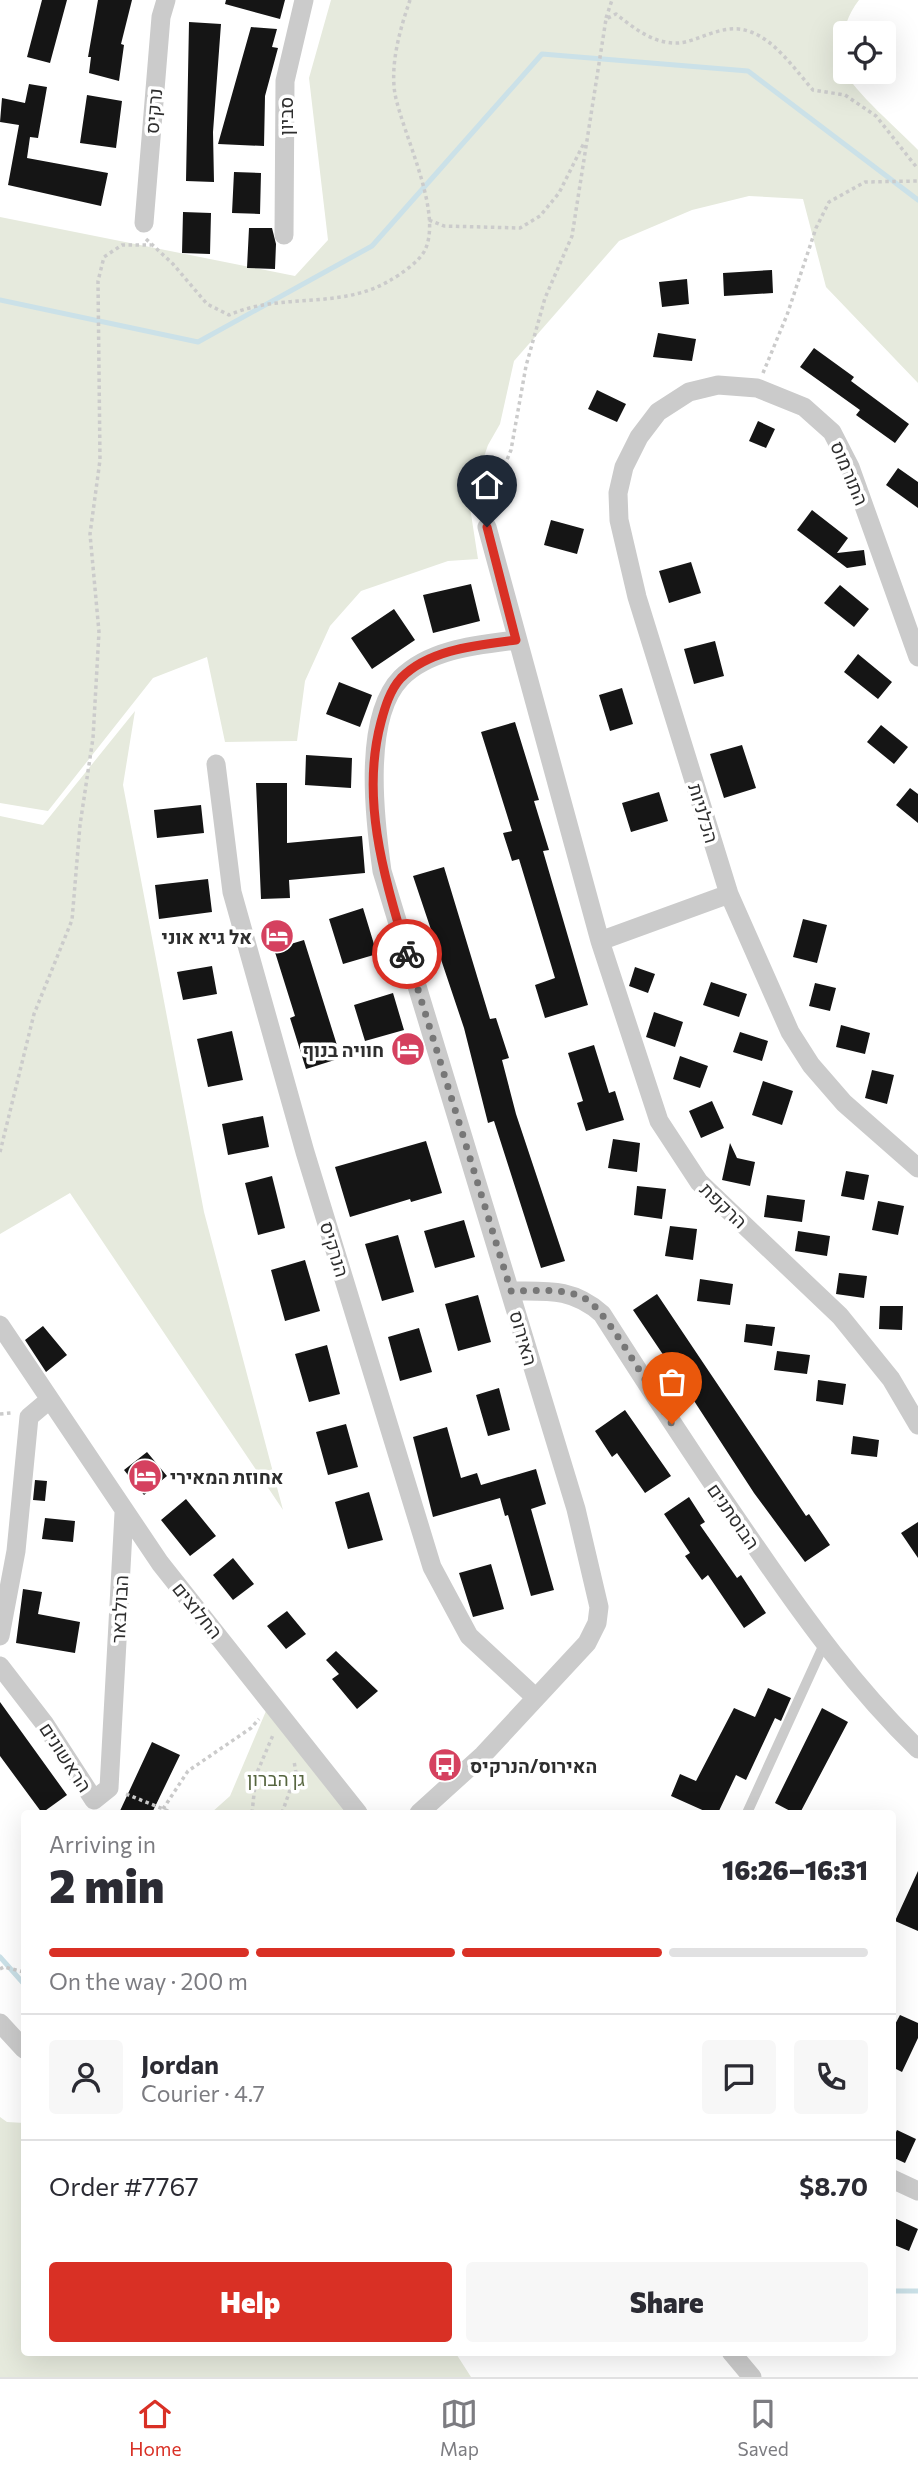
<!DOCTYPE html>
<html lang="en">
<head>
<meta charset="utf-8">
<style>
	:root { --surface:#fff; --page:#f7f7f7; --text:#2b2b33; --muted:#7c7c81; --line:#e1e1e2; --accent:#d93025 }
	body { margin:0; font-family:Commissioner,Heebo,sans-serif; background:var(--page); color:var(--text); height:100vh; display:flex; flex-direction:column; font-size:26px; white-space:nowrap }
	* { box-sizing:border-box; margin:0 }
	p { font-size:23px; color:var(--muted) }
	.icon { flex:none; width:38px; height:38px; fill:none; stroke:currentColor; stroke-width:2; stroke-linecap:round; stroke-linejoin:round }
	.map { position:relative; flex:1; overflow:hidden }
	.sheet { position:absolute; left:21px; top:1810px; width:875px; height:546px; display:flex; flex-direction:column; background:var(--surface); border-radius:7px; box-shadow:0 7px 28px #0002 }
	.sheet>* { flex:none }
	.buttons { position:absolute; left:833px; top:21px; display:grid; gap:14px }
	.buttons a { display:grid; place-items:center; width:63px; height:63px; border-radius:7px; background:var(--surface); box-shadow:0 7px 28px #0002; font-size:35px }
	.pin { position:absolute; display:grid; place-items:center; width:60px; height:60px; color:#fff; margin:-72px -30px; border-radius:50% 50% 50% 0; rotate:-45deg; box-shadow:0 0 7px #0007 }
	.pin .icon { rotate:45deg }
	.courier { position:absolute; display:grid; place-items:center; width:70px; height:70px; margin:-35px; border:5px solid #d93025; border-radius:50%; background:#fff; color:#222; box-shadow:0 2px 9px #0007 }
	.overview em { font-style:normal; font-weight:800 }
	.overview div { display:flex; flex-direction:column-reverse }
	.overview { display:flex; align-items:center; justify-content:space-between; height:119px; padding:0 28px }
	h1 { font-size:46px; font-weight:800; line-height:52px }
	.bar { display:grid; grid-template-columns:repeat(4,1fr); gap:10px 7px; align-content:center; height:84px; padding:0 28px }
	.bar i { height:9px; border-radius:5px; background:var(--line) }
	.bar .current { background:var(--accent) }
	.bar p { grid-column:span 4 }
	.line { display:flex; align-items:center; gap:18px; padding:0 28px; border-top:2px solid var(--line) }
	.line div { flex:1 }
	.round { display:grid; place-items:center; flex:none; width:74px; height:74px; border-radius:7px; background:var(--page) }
	.primary-button { display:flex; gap:14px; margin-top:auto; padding:14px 28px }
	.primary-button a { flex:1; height:80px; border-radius:7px; background:var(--accent); color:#fff; font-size:28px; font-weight:800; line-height:80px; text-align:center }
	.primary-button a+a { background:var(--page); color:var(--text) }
	.tab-bar { display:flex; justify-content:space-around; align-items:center; height:98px; border-top:2px solid var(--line); background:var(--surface); font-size:19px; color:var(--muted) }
	.tab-bar a { display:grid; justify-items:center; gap:4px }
	.tab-bar .current { color:var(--accent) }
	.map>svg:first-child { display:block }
</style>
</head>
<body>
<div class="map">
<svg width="918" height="2377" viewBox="0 0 918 2377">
	<rect width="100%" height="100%" fill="#fff"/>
	<!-- green -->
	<path fill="#e6eadd" d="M331 0H859C844 19 837 47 845 71 851 89 902 133 918 150V383L826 287 803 199 749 196 692 210 619 241 514 361 500 424 488 445 469 501 478 559 448 561 361 591 330 626 305 681 297 741 225 742 207 657 153 678 48 811 0 803V217L295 276 328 240 309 78Z
		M135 711 123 785 204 1212 283 1510 70 1193 0 1234V816L43 825Z
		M266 1711 348 1813H211L230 1796Z
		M0 2117 7 2122 24 2123V2352H455L471 2377H0Z"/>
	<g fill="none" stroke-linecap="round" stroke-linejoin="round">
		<!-- stream -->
		<path stroke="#cbe1e8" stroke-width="5" d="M0 300 198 342 372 246 542 54 748 71 918 200
			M0 1957 24 1984
			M892 2291H918"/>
	</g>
	<!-- building -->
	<path fill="#151515" d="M42 0H67L50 63 27 57Z
		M98 0H132L121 44 124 45 119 81 89 73 91 57H88Z
		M226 0H285L280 19 225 4Z
		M189 22 221 24 213 132 214 182 186 181Z
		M251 27 277 29 272 47 278 48 265 96 264 146 218 144Z
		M29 84 47 87 38 138 30 137 27 158 108 173 101 206 8 185 19 125 0 122 2 98 25 103Z
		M87 95 122 101 116 148 80 143Z
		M234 172 261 173 260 214 232 213Z
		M183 212 211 213 210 254 182 253Z
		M249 228H272L276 244 275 269 247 268Z
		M772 270 773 293 724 296 723 273Z
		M687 279 689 304 662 307 659 282Z
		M658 333 696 339 692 361 653 357Z
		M814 348 854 377 851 381 909 424 895 443 856 415 860 410 800 367Z
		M597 390 626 404 617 422 588 409Z
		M758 421 775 429 766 448 749 441Z
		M898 468 918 482V508L886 485Z
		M812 510 848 538 837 553 864 550 866 565 847 568 797 530Z
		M551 520 584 529 577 554 544 545Z
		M691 562 701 593 669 603 659 571Z
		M471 584 480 621 433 633 423 595Z
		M840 585 869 609 854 627 824 603Z
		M394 609 415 640 372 669 351 638Z
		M715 641 724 676 694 684 684 649Z
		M858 654 892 682 878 699 844 672Z
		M339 682 372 695 360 727 326 714Z
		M622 688 633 724 610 731 599 695Z
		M515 722 539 800 534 801 549 850 543 851 588 1005 545 1018 535 985 555 978 519 859 512 861 503 833 512 831 481 732Z
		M881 725 908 747 894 764 867 742Z
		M742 745 756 788 724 798 710 754Z
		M306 755 352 758 351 788 305 785Z
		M256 783H287V843L362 836 365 873 289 880 290 898 261 899Z
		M910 788 918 794V823L896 805Z
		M659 792 668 821 631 832 622 803Z
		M201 805 204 833 157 838 154 810Z
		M444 867 490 1019 496 1018 509 1058 502 1060 516 1114 565 1261 541 1268 494 1121 488 1123 464 1028 413 876Z
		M208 879 212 912 159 919 155 885Z
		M363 908 377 954 343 964 329 919Z
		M803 919 827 925 817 963 793 957Z
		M304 940 341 1058 306 1069 290 1018 295 1016 274 949Z
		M212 966 217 994 183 1000 177 972Z
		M635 967 655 974 648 993 629 986Z
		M711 982 747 994 739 1017 703 1005Z
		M815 983 836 988 830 1011 809 1006Z
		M393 993 404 1030 365 1041 354 1005Z
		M654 1012 683 1022 675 1047 646 1037Z
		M841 1025 870 1033 865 1054 836 1047Z
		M232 1031 243 1080 208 1087 197 1039Z
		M740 1032 768 1041 762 1061 733 1052Z
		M594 1045 609 1093 615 1091 624 1120 586 1131 577 1103 583 1101 568 1053Z
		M680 1056 708 1066 700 1088 673 1079Z
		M872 1070 894 1075 887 1104 865 1098Z
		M763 1081 793 1091 782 1125 752 1115Z
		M712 1101 724 1128 701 1138 689 1111Z
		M263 1116 269 1147 228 1155 222 1124Z
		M613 1139 640 1143 637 1172 608 1168Z
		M426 1141 442 1193 411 1202 410 1199 350 1217 335 1167Z
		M730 1143 737 1158 755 1162 750 1186 722 1180Z
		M846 1171 869 1175 864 1200 841 1196Z
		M272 1176 285 1228 258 1235 245 1183Z
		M637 1186 666 1189 662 1219 634 1215Z
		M767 1195 805 1200 802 1222 764 1217Z
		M878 1201 904 1206 898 1235 872 1230Z
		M464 1220 475 1257 435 1268 424 1231Z
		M670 1226 697 1229 693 1260 665 1256Z
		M798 1231 830 1236 827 1256 795 1251Z
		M398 1235 414 1292 382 1301 365 1244Z
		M305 1260 320 1311 285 1321 271 1270Z
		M839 1273 867 1276 864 1298 836 1294Z
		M700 1279 733 1284 730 1305 697 1301Z
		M657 1294 806 1516 809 1514 830 1545 805 1562 754 1493 685 1387 681 1390 660 1359 664 1356 633 1310Z
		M478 1295 491 1342 458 1351 445 1304Z
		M880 1306H903L902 1330 879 1329Z
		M746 1324 775 1327 772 1346 744 1342Z
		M43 1326 67 1355 46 1372 25 1340Z
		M419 1328 432 1372 400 1381 388 1337Z
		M327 1345 340 1394 309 1402 295 1354Z
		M777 1351 810 1355 807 1374 774 1370Z
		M818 1380 846 1384 843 1405 816 1401Z
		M499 1388 510 1430 488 1436 476 1395Z
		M625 1410 671 1476 645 1493 617 1453 612 1457 595 1431Z
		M346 1424 358 1467 328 1475 316 1432Z
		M447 1427 461 1478 477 1473 481 1485 536 1469 546 1504 531 1509 554 1590 531 1596 508 1515 505 1516 500 1498 433 1517 413 1437Z
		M853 1436 879 1440 877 1457 851 1454Z
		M147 1452 167 1476 144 1495 124 1470Z
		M35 1480 47 1481 45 1501 33 1500Z
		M369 1492 383 1540 348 1549 335 1502Z
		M689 1497 705 1522 700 1525 737 1578 741 1575 766 1613 744 1628 708 1575 702 1580 685 1556 690 1553 664 1514Z
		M186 1499 216 1536 190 1556 161 1520Z
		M45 1518 75 1521 73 1542 42 1539Z
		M918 1522V1558L901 1533Z
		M233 1558 254 1584 233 1600 213 1575Z
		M491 1564 504 1609 473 1617 459 1573Z
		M23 1589 42 1592 38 1614 80 1622 75 1653 16 1643Z
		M287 1611 306 1634 286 1649 267 1626Z
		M336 1651 378 1691 357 1709 332 1679 339 1674 326 1660Z
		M768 1688 791 1698 781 1721 775 1718 746 1780 736 1775 718 1813H709L671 1796 680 1774 696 1781 734 1708 755 1717Z
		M0 1702 67 1795 42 1813 0 1756Z
		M822 1708 848 1722 800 1813H794L775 1803Z
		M152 1742 180 1755 152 1813H119Z
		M918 1871V1931L895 1921Z
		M900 2015 918 2023V2038L902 2072 892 2067V2030Z
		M897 2130 916 2139 905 2163 892 2157V2140Z
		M892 2217 918 2229 909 2251 892 2244Z"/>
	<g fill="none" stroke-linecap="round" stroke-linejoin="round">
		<!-- path -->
		<path stroke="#cbcbcb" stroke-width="3.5" stroke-dasharray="3.5 3.5" stroke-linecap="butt" d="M606 18 612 0
			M429 220 444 226 520 228 540 216 559 193 584 143
			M146 239 173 264 207 304 229 315C281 292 339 310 389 281 400 275 420 261 425 250 443 212 403 135 395 94 390 64 400 29 410 0
			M763 373 787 315 816 228 829 202 865 182 918 181
			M486 511 511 450 526 366 545 298 572 236 606 19 616 14C634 28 653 44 678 43 699 42 724 21 751 32 776 41 796 71 813 90L845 95 876 116 918 169
			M0 1152 34 1014 72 920 80 825 93 738 99 632 90 534 100 460 98 281 104 257 122 245H151
			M0 1414 11 1413
			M126 1794 173 1813
			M163 1809 188 1771 251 1728 259 1719
			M252 1813 256 1775 273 1735
			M282 1813 296 1773 294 1761
			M0 1969 4 1967 24 1972"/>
		<!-- lane -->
		<path stroke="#cbcbcb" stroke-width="10" d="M747 1813 825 1642"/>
		<!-- street -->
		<path stroke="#cbcbcb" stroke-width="19" d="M144 223 161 17 166 0
			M284 235 285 81 304 0
			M487 527 600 941 659 1121 699 1182 840 1316 891 1379 918 1425
			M918 657 850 467 832 432 804 407 757 388 718 385 689 392 658 412 639 437 624 467 618 493 619 520 637 597 729 894 790 1032 811 1065 844 1103 918 1168
			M216 764 232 892 305 1152 432 1567 469 1636 535 1697
			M600 941 729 894
			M511 1291C547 1291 573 1288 602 1314 653 1394 704 1472 758 1550 806 1620 857 1690 918 1749
			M0 1325 160 1563 358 1813
			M0 1636 16 1551 29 1417 48 1401
			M0 1666 44 1723 94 1800 109 1788 124 1513
			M419 1813 483 1755 587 1643 597 1623 599 1607 576 1509 382 871C375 821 362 718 401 678 430 649 477 645 516 640
			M0 2023 24 2049
			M892 2179 918 2191
			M731 2352 752 2377"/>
	</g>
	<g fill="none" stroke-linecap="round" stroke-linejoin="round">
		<!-- done -->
		<path stroke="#777" stroke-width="7" stroke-dasharray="0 12.6" d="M407 954 511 1291C534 1291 565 1287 586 1299 607 1311 656 1399 672 1424"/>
		<!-- route -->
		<path stroke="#d93025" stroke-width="9" d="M407 954C385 879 360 800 381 722 385 707 390 690 401 678 429 649 478 645 516 640L487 527"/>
	</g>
	<!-- icons -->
	<defs>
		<g id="hotel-disc" transform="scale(1.75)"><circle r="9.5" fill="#d5415f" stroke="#fff"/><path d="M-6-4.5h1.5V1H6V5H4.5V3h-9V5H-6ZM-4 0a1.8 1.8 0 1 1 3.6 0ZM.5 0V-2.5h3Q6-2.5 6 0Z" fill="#fff"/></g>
		<g id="bus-disc" transform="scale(1.75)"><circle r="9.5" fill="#d5415f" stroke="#fff"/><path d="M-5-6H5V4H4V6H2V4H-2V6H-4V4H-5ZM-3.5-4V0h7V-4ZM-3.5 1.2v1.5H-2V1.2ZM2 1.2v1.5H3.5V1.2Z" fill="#fff"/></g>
	</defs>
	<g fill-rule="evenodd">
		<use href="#hotel-disc" x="277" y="936"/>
		<use href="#hotel-disc" x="408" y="1049"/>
		<use href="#hotel-disc" x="145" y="1476"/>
		<use href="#bus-disc" x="445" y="1765"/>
	</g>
	<g text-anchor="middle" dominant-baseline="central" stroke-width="7" stroke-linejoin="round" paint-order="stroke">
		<!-- street labels -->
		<g font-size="19" fill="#2e2e2e" stroke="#fff">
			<text transform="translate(153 111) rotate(-85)">נרקיס</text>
			<text transform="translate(285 116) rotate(-90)">סביון</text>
			<text transform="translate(850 473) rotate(67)">התורמוס</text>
			<text transform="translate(704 813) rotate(73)">הכלניות</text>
			<text transform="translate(724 1205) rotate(44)">הרקפת</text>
			<text transform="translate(335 1249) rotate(73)">הנרקיס</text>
			<text transform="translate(524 1338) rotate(74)">האירוס</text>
			<text transform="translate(734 1516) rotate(55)">הבוסתנים</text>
			<text transform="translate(119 1609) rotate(-87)">הבולבאר</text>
			<text transform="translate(198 1610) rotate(51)">החלוצים</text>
			<text transform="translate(66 1757) rotate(57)">הראשונים</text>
		</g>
		<!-- poi labels -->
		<g font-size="19" font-weight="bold" fill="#2e2e2e" stroke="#fff" text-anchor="end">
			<text x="252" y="936">אל גיא אוני</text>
			<text x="384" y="1049">חוויה בנוף</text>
			<text x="170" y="1476" text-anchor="start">אחוזת המאירי</text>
			<text x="470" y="1765" text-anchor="start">האירוס/הנרקיס</text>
		</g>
		<!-- park labels -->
		<g font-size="19" fill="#576640" stroke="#fff">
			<text x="276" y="1778">גן הברון</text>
		</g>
	</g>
</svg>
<div class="buttons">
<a><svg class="icon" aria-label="locate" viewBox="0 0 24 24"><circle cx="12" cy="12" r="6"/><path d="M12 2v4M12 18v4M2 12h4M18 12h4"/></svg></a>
</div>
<div class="pin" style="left:672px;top:1424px;background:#ea580c"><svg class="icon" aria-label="bag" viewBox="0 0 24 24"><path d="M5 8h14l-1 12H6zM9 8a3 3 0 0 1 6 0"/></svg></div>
<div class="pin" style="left:487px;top:527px;background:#1f2937"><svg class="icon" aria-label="home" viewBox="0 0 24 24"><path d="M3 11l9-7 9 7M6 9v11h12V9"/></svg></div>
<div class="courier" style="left:407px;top:954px"><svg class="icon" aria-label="bike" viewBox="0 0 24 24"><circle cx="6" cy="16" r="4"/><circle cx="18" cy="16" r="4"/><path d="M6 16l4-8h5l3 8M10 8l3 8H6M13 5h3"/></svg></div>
<section class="sheet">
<div class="overview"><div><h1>2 min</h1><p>Arriving in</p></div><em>16:26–16:31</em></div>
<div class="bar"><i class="current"></i><i class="current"></i><i class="current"></i><i></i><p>On the way · 200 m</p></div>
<div class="line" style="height:126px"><a class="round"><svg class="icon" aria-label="person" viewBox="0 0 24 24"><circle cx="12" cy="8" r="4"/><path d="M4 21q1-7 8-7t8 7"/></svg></a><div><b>Jordan</b><p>Courier · 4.7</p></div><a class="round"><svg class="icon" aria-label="chat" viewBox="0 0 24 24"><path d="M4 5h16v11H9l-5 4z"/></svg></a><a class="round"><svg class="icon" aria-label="phone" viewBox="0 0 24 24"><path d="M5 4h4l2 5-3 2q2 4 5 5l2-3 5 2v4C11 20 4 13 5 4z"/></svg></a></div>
<div class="line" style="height:91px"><div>Order #7767</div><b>$8.70</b></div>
<div class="primary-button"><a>Help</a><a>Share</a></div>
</section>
</div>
<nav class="tab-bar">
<a class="current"><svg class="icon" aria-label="home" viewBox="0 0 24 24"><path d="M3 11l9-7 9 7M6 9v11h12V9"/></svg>Home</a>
<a><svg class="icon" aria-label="map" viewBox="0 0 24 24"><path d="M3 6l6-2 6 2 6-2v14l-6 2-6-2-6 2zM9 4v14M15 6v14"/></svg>Map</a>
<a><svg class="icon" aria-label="saved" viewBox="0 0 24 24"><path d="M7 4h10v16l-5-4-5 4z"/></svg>Saved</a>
</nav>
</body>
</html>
